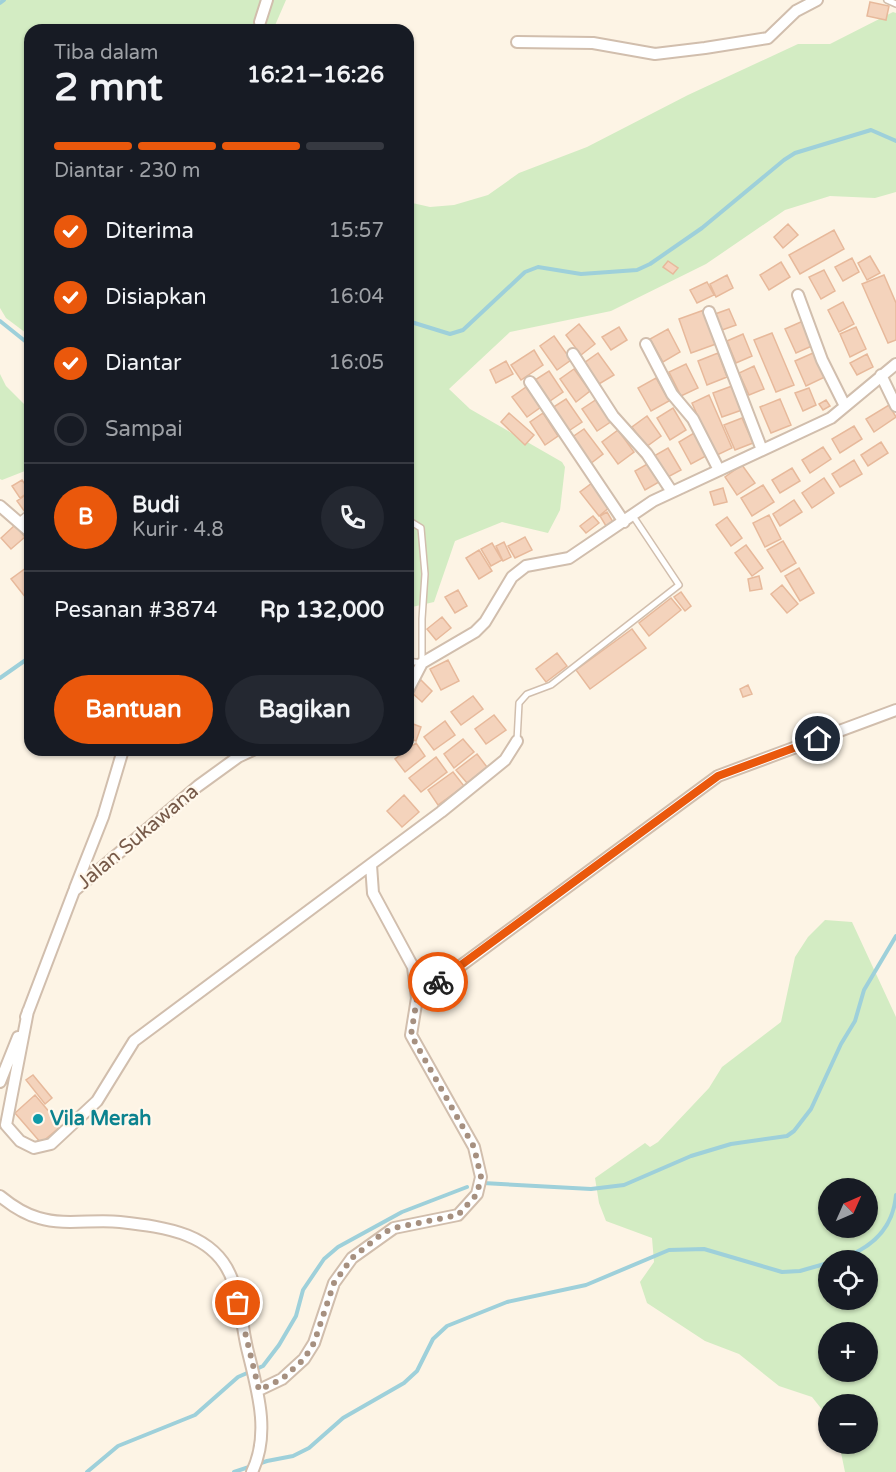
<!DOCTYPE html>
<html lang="id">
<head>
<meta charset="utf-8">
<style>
	:root { --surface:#171b24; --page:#242831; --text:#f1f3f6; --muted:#9ea1a6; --line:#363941; --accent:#ea580c }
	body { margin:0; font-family:"Varela Round",sans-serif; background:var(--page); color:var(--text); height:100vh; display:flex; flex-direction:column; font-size:22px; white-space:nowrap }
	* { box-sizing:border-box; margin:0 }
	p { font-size:20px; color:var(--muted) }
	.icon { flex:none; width:33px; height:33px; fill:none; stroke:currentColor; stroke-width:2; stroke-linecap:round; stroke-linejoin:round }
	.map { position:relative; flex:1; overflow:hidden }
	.drawer { position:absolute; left:24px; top:24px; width:390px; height:732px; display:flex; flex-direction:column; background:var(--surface); border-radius:18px; box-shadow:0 2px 4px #0004 }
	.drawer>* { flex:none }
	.needle { width:39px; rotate:45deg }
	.controls { position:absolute; left:818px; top:1178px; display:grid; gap:12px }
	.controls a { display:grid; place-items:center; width:60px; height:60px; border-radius:50%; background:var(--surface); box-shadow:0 2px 4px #0004; font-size:30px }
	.pin { position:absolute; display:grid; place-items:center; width:51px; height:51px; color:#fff; margin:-26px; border:3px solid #fff; border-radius:50%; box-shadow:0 2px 6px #0007 }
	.courier { position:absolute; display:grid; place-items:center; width:60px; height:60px; margin:-30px; border:4px solid #ea580c; border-radius:50%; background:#fff; color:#222; box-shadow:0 2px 8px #0007 }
	.summary em { font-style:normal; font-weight:800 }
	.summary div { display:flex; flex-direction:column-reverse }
	.summary { display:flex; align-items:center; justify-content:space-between; height:102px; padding:0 30px }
	h1 { font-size:39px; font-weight:800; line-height:45px }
	.bar { display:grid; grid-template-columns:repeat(4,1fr); gap:9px 6px; align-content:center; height:72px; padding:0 30px }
	.bar i { height:8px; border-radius:4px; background:var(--line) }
	.bar .current { background:var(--accent) }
	.bar p { grid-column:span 4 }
	.line { display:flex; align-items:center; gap:15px; padding:0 30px; border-top:2px solid var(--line) }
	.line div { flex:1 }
	.round { display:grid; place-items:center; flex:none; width:63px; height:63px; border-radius:32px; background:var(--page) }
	ol { padding:0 30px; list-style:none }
	li { display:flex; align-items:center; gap:18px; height:66px }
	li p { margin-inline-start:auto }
	li .icon { padding:6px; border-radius:50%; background:var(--accent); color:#fff; stroke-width:4 }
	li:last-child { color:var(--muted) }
	li i { width:33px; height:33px; border:3px solid var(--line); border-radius:50% }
	.action { display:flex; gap:12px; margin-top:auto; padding:12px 30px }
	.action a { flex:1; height:69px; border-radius:36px; background:var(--accent); color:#fff; font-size:24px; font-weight:800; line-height:69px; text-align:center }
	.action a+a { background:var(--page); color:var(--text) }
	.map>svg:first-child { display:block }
</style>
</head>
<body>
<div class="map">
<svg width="896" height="1472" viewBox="0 0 896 1472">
	<rect width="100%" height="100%" fill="#fdf4e5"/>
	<!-- green -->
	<path fill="#d3ecc3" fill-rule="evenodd" d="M0 0H286L273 30H30V336L6 318 0 308Z
		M893 12 896 13V192L875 198 830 196 785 210 706 264 611 311 510 332 449 389 470 409 562 462 565 467 560 510 548 533 502 522 455 541 434 602 412 607 408 604V202L430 207 454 205 488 195 519 173 587 147 688 95 798 44H830Z
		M0 374 6 386 30 410V469L2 480 0 479Z
		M825 920 852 922 896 1017V1472H845L839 1443H867V1404H828V1417L812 1397 779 1386 739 1354 705 1341 647 1303 640 1282 654 1262 652 1238 606 1221 599 1203 595 1178 645 1143 650 1147 658 1142 709 1088 722 1067 781 1022 795 957 808 937ZM828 1188H867V1227H828ZM828 1260H867V1299H828ZM828 1332H867V1371H828Z"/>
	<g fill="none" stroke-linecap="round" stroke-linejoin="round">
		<!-- stream -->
		<path stroke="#9ed0da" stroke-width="4" d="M0 3 4 0
			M0 321 30 345
			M408 321 450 334 463 330 525 272 538 267 581 274 637 270 650 264 702 228 784 160 795 153 871 130 896 141
			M0 678 30 657
			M483 1183 591 1189 624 1185 691 1156 731 1144 787 1136 794 1131 811 1109 841 1044 855 1021 864 990 896 936
			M837 1260C869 1250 893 1230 896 1195
			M87 1472 118 1446 195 1415 238 1377 263 1366 279 1345 296 1316 303 1290 324 1259 338 1247 402 1212 467 1187
			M234 1472 267 1461 293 1456 309 1448 343 1418 404 1383 417 1371 433 1339 447 1326 507 1302 586 1285 669 1250 704 1249 782 1272 800 1271 828 1263"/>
	</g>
	<!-- building -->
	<path fill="#f4d3bc" stroke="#e7b99b" stroke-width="1.5" d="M870 2 889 6 886 20 867 16Z
		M788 224 798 235 783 248 774 237Z
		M834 230 844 249 800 274 789 255Z
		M870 256 880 273 867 280 858 263Z
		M852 258 859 272 843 281 835 267Z
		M668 261 678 268 673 274 663 267Z
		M781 262 790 277 769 290 760 275Z
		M824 270 835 291 821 299 809 277Z
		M727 275 733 288 716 297 710 284Z
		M884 275 896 303V340L888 343 862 284Z
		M707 282 714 295 697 303 690 290Z
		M843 302 854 324 839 332 828 310Z
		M729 309 736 325 722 330 715 314Z
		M704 310 716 344 691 353 679 319Z
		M803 321 814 345 796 353 785 329Z
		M579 324 595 344 581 355 566 335Z
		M619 327 627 340 611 350 602 337Z
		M856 327 866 349 850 357 840 334Z
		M668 329 680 352 663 362 650 339Z
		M772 333 794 385 776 392 754 340Z
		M743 334 752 356 736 363 727 341Z
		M554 336 571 360 557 370 540 346Z
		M534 350 543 365 521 380 511 365Z
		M598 353 614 375 599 384 584 363Z
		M718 353 727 377 707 385 698 361Z
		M813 353 825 377 806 386 795 361Z
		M867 354 873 367 857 375 850 363Z
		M506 361 513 374 496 383 490 370Z
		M686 364 698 388 681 396 669 372Z
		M754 366 764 389 749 395 739 373Z
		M574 369 590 391 576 402 560 379Z
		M549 371 563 392 550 401 535 380Z
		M656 378 669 401 651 411 638 388Z
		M732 386 742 410 722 417 713 393Z
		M526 387 541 407 527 417 512 397Z
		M809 388 816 405 803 411 795 393Z
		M709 395 732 448 715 456 692 403Z
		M566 399 582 422 567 432 552 408Z
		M597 399 612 421 597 431 582 409Z
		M780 399 791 425 771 433 760 407Z
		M826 400 830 406 823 410 819 404Z
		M889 405 896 417 874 432 866 419Z
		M673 408 686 430 670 440 657 418Z
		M509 413 534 435 525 445 501 422Z
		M543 413 558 436 545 445 530 422Z
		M647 416 661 436 646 447 632 427Z
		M742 418 753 443 735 450 724 425Z
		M854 426 862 439 840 453 832 439Z
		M584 429 603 454 590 464 571 438Z
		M618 430 634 452 618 464 602 442Z
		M694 433 706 456 691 464 679 442Z
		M881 442 888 453 868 466 861 455Z
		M823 447 831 459 810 473 802 460Z
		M668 448 681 470 666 478 654 456Z
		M854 460 862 474 840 487 832 474Z
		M649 463 659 482 645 490 635 471Z
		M742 465 755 483 737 495 725 477Z
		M792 468 800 481 780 493 772 480Z
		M824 478 834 493 812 508 802 493Z
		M22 480 30 491 20 498 12 486Z
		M592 483 610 507 599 516 580 492Z
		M763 485 774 502 752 516 741 498Z
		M723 488 727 502 714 505 710 492Z
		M27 494 30 508 25 512 17 501Z
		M794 500 802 512 780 526 773 514Z
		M607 512 613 522 606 526 600 516Z
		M769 515 781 539 765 547 753 523Z
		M593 516 599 523 586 533 580 526Z
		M727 517 742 538 731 546 716 525Z
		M15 525 25 537 11 549 1 538Z
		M525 537 532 550 515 558 508 546Z
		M783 541 796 563 781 572 767 550Z
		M504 542 511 557 503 561 496 546Z
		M492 543 502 560 491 566 481 549Z
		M746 545 763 568 752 576 735 553Z
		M479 550 492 571 479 579 466 558Z
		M26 568 30 572V603L11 579Z
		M799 568 814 593 800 601 785 576Z
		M759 576 762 589 750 591 748 579Z
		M782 585 798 604 787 613 771 594Z
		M458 590 467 606 455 613 445 597Z
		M681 592 691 606 685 611 674 597Z
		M671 598 681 610 649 636 639 623Z
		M442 617 451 628 436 640 427 629Z
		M632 629 646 648 590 689 576 670Z
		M557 653 567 666 546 682 536 669Z
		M448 660 459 681 441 690 430 669Z
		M421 680 432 691 422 702 410 691Z
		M748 685 752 694 743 697 740 689Z
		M473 696 483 709 461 725 451 712Z
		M494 715 506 730 486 744 475 729Z
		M445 721 455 735 434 750 424 737Z
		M408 722 421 727 416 741 408 738Z
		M463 739 474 752 454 768 444 754Z
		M416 743 425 756 405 772 395 759Z
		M477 754 487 767 467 783 456 770Z
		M436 757 447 772 421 792 409 778Z
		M453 772 464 786 438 805 428 790Z
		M404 795 419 812 402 827 387 811Z
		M33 1075 52 1098 45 1104 26 1080Z
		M35 1095 61 1126 41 1143 15 1113Z"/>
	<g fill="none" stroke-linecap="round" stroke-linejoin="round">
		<!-- lane casing -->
		<g stroke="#d1bead" stroke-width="8">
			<path id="lane" d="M887 0 896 4
				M408 520 421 528 425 574 422 619V663L408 661
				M18 522 30 512
				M517 741 519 703 527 694 551 685 679 585 633 516"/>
		</g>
		<!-- street casing -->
		<g stroke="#d1bead" stroke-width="14">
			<path id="street" d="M260 22 267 0
				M517 42 593 43 655 54 705 48 768 38 796 11 817 0
				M798 295 822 360 845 406
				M709 312 762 450
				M646 344 672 394 693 419 719 470
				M573 354 613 416 647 454 672 492
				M881 375 896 406
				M530 382 624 522
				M0 506 30 532
				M408 690 422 663 475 632 485 622 512 577 526 566 569 558 653 501 831 418 896 364
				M75 888 103 817 123 750
				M417 998 718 776 896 710
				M28 1011 6 1125 20 1141 34 1148 51 1144 97 1101 134 1041 441 812 505 760 517 741
				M26 1017 74 891 198 786 238 757 253 750
				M0 1082 18 1037
				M0 1196C11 1205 24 1214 39 1218 65 1226 93 1219 120 1222 165 1227 217 1233 233 1282 241 1303 242 1327 247 1348 257 1389 271 1433 252 1472
				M259 1390 282 1379 304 1359 314 1343 334 1283 352 1258 394 1228 458 1215 477 1194 481 1177 474 1147 411 1035 417 998 413 967 373 893 371 865"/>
		</g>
		<!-- lane -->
		<use href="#lane" stroke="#fff" stroke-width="5"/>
		<!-- street -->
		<use href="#street" stroke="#fff" stroke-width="10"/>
	</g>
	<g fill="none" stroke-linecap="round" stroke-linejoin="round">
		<!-- done -->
		<path stroke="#a69080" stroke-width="6" stroke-dasharray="0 10.8" d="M238 1303 259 1390 282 1379 304 1359 314 1343 334 1283 352 1258 383 1233 394 1228 458 1215 477 1194 481 1177 474 1147 411 1035 417 998 438 982"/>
		<!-- route -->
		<path stroke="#ea580c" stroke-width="8" d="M438 982 718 776 818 739"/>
	</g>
	<!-- markers -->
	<circle fill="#0f9aa8" stroke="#fff8ec" stroke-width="2" cx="38" cy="1119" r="6"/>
	<g text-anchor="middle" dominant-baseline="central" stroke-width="4.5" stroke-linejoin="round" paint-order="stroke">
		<!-- street labels -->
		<g font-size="20" fill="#775a49" stroke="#fff8ec">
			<text transform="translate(138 837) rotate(-40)">Jalan Sukawana</text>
		</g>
		<!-- culture labels -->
		<g font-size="20" font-weight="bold" fill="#0d838f" stroke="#fff8ec" text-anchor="start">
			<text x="50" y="1119">Vila Merah</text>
		</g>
	</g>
</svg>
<div class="controls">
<a><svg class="needle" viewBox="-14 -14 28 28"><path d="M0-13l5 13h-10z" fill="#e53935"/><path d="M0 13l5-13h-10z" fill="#9ea1a6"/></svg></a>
<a><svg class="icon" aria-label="locate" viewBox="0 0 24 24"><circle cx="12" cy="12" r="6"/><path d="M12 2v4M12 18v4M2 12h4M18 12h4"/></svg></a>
<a>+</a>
<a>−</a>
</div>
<div class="pin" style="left:238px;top:1303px;background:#ea580c"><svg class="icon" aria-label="bag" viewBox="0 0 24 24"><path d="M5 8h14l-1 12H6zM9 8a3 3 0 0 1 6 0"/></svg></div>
<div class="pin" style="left:818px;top:739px;background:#1f2937"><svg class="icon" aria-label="home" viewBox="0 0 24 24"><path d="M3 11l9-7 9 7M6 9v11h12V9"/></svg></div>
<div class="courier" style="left:438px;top:982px"><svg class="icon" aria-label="bike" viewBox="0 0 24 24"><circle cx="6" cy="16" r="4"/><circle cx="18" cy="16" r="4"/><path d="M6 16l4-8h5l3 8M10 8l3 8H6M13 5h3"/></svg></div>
<section class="drawer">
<div class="summary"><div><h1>2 mnt</h1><p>Tiba dalam</p></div><em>16:21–16:26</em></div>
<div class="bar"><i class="current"></i><i class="current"></i><i class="current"></i><i></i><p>Diantar · 230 m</p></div>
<ol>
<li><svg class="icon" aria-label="check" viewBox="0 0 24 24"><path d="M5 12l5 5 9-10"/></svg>Diterima<p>15:57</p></li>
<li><svg class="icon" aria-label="check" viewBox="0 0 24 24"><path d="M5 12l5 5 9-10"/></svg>Disiapkan<p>16:04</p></li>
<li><svg class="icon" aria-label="check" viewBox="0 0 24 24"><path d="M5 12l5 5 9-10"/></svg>Diantar<p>16:05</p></li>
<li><i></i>Sampai</li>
</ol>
<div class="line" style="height:108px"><b class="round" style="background:var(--accent);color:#fff">B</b><div><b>Budi</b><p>Kurir · 4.8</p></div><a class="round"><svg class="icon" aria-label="phone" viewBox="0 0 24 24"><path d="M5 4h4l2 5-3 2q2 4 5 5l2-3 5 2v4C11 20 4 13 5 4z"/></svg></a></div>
<div class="line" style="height:78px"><div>Pesanan #3874</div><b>Rp 132,000</b></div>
<div class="action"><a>Bantuan</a><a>Bagikan</a></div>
</section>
</div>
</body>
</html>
